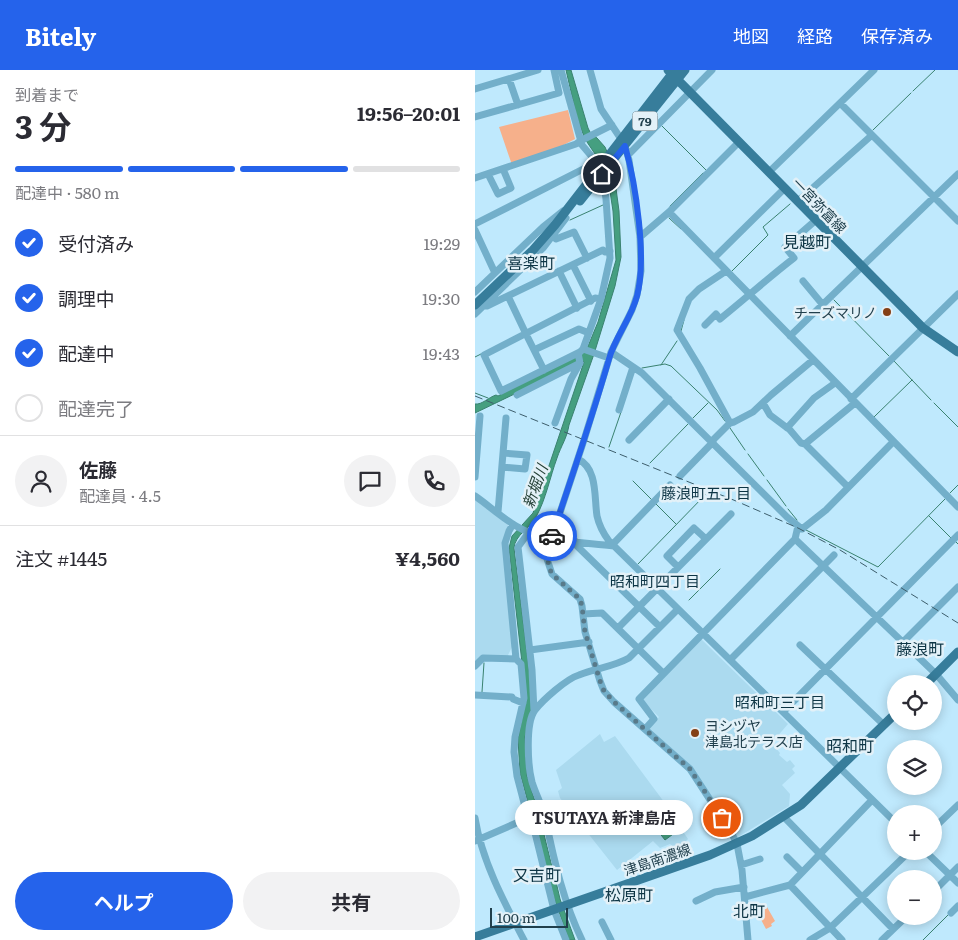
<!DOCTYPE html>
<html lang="ja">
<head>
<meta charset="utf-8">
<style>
	:root { --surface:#fff; --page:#f2f2f3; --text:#2b2b33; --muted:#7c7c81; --line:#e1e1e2; --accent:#2563eb }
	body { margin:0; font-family:Literata,"Noto Sans JP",serif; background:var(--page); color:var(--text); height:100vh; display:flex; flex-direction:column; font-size:19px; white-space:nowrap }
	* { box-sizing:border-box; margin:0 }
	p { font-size:16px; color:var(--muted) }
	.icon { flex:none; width:28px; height:28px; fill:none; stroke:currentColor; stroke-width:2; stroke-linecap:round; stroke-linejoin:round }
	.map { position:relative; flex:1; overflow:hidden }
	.details { display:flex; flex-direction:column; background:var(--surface); width:475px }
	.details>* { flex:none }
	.buttons { position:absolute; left:412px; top:605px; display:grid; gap:10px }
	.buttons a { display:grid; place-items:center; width:55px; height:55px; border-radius:50%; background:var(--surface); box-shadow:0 2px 12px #0003; font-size:25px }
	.scale { position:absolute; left:15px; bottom:12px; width:78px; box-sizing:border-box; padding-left:5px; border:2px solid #203f4c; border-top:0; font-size:14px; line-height:18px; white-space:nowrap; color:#203f4c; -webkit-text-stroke:4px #e3f1f8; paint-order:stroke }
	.pin { position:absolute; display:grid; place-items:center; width:42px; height:42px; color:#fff; margin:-21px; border:2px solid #fff; border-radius:50%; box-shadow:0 1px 5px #0007 }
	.courier { position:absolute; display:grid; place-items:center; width:50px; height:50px; margin:-25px; border:4px solid #2563eb; border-radius:50%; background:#fff; color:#222; box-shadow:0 1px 6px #0007 }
	.bubble { position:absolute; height:35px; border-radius:18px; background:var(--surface); box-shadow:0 2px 12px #0003; font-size:16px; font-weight:700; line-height:35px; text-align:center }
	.summary em { font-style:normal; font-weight:700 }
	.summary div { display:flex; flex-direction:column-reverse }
	.summary { display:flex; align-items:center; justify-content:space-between; height:85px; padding:0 15px }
	h1 { font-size:32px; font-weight:700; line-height:38px }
	.bar { display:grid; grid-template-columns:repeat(4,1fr); gap:8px 5px; align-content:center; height:60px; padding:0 15px }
	.bar i { height:6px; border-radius:4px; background:var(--line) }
	.bar .active { background:var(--accent) }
	.bar p { grid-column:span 4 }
	.line { display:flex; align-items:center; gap:12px; padding:0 15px; border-top:1px solid var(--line) }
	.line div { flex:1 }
	.round { display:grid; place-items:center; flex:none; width:52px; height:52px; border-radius:26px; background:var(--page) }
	ol { padding:0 15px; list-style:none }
	li { display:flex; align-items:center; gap:15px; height:55px }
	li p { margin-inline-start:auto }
	li .icon { padding:5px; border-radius:50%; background:var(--accent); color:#fff; stroke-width:4 }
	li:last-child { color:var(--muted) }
	li i { width:28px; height:28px; border:2px solid var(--line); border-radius:50% }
	.primary-button { display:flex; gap:10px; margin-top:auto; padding:10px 15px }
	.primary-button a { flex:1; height:58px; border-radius:30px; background:var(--accent); color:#fff; font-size:20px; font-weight:700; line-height:58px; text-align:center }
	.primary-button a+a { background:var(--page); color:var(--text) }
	header { display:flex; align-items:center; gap:30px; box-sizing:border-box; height:70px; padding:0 25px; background:var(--accent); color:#fff }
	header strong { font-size:24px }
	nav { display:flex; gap:28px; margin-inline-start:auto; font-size:18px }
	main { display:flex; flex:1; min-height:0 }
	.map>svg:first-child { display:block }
</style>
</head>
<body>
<header>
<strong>Bitely</strong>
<nav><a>地図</a><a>経路</a><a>保存済み</a></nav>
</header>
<main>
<section class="details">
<div class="summary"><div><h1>3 分</h1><p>到着まで</p></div><em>19:56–20:01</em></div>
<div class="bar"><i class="active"></i><i class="active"></i><i class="active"></i><i></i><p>配達中 · 580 m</p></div>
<ol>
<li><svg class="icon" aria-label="check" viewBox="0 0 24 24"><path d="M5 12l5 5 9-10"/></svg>受付済み<p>19:29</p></li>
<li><svg class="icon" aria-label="check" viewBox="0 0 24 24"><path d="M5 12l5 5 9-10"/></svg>調理中<p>19:30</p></li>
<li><svg class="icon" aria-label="check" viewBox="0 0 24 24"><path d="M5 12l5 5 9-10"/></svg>配達中<p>19:43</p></li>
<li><i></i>配達完了</li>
</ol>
<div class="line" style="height:90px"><a class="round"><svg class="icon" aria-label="person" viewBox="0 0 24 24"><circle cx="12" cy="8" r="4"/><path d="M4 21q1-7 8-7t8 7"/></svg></a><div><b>佐藤</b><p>配達員 · 4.5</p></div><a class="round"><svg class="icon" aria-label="chat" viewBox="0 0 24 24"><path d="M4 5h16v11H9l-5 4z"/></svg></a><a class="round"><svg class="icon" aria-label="phone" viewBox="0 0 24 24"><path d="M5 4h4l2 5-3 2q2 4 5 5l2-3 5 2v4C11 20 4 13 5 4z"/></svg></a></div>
<div class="line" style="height:65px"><div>注文 #1445</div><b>¥4,560</b></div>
<div class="primary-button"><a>ヘルプ</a><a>共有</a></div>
</section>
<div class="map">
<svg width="483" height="870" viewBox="0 0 483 870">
	<rect width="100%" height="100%" fill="#bfe9fd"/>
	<!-- built -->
	<path fill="#abdaef" d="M0 429 33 455 28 472 38 575 32 587 9 585 0 594Z
		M225 568 313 654 294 676 296 678 299 676 305 683 304 685 312 692 315 690 320 696 317 699 320 703 307 715 315 724 314 736 263 767H261L235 724 173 659 184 647 166 629Z
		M125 664 129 672 140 666 198 744 211 757 207 760 213 769 202 780 195 774 185 778 178 771 142 800 85 728 83 721 87 718 81 700Z"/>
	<!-- green -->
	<path fill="#f6b08b" d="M93 40 100 69 75 82 37 95 24 57Z
		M292 837 300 851 296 854 297 856 291 859 283 844Z"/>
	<!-- water -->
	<path fill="#459f80" stroke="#3a8270" d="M91 0H96L113 58 116 64 122 68 130 77 138 96 144 141 146 187 140 216 119 284 94 355C92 368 86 376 82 388 75 407 71 429 61 447 55 458 40 465 39 478L58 632 50 667 52 706 64 744 78 801 80 802 79 803 85 829 100 870H94L79 828 45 703 43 669 51 628 34 478 37 466 58 443 109 292 108 291 0 343V334C7 335 14 327 21 325L23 326 111 281 123 252 141 190 138 141 133 108 124 87H122L110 69 102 48Z
		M198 750 205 759 190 770 183 761Z"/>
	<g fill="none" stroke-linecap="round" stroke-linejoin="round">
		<!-- stream -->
		<path stroke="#3a8270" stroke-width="1" d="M438 21 460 0
			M186 55 231 100
			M398 60 436 23
			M111 94 115 91
			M195 136 228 103
			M194 148 206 159
			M95 150 128 135
			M257 201 293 165 288 157 315 134
			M359 230 414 286
			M206 261 209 250
			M0 287 6 284
			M419 291 456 330
			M186 295 202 271
			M167 298 190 294 196 296 242 340 250 351
			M0 323 13 328
			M459 333 483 357
			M399 347 437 310
			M218 348 233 333
			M255 358 270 380
			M134 377 146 342
			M273 384 289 406
			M175 393 213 354
			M292 410 311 436
			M158 411 177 430
			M475 423 483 415
			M181 434 201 454
			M313 439 322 450
			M454 446 476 468
			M331 460 403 497 470 429
			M480 471 483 474
			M163 494 231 424
			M214 530 245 499
			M7 622 9 593
			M448 870 474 844"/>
		<!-- minor -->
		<path stroke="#73afca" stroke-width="7" d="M86 0 107 75 118 88 121 96
			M115 0 126 39 146 69
			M34 9 43 35
			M0 19 63 0
			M365 33 483 151
			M0 47 84 23 79 0
			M150 76 154 90 165 167 166 201 162 225 157 240 136 282 109 370 72 482V489L77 504 105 529 107 536 110 562 125 611 129 621 139 632 215 699 256 762 262 774 267 800 273 870
			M153 85 237 0
			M294 102 399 0
			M13 104 23 124 36 118 28 99
			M125 106 129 115 131 129 135 188 126 229 108 279 105 282 26 321 9 285 120 228 126 229
			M0 108 101 74 105 71 137 55
			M323 131 397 65
			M194 142 483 437
			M0 154 120 93
			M0 160 20 203
			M78 166 81 169 99 162 112 188
			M165 167 194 142 264 72
			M239 188 310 118
			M98 195 116 231
			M84 201 102 238
			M251 201 224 219 214 229 202 260 225 298 255 353
			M328 211 348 235
			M0 222 68 157 88 141
			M33 226 51 264
			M8 236H12L128 180 130 182 135 181
			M0 244 68 178 91 148
			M230 255 241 244 245 249C270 229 293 208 319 188L310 177 341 150
			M51 264 69 300
			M315 266 483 104
			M108 279 134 288
			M59 280 104 259 114 263
			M136 282 167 303 312 447 327 459 351 440 418 372
			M42 325 105 293
			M376 329 483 224
			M288 333 295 345 315 360 326 373 330 374 373 417
			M144 340 158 297
			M80 353 96 309 105 293 103 283
			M312 358 339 328 360 313
			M154 370 194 329
			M237 371 255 353 259 352 278 342 296 325 338 290
			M330 374 380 333
			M103 389C123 399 119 427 122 446 124 455 128 463 134 471L421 753
			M27 397 50 399 52 385 28 383
			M205 406 238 372
			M0 407 5 346
			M0 426C13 435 26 447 41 456 69 473 107 472 139 476
			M23 442 31 348
			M54 462 43 477 57 600 59 641
			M320 469 461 604 483 630
			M100 471 102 476 185 557
			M137 475 195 415
			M203 497 192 486 219 458 231 469
			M108 544 127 543 188 603
			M143 558 256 444
			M428 572 483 517
			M325 575 409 655
			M55 580 114 572
			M41 589 46 594 49 628 40 667 39 682 42 706 53 748 60 763 79 840 91 870
			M255 590 359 485
			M0 596 8 588 41 589 30 473 34 461 38 454
			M0 625 37 627 38 629 48 633
			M308 642 483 465
			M170 659 179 649 164 629 320 469 323 456
			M309 747 418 859
			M0 748C7 791 29 832 49 870
			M459 758 483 735
			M0 771 53 748
			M450 781 483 813
			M312 787 327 802
			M266 795 285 789
			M315 815 367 870
			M459 821 483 797
			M270 827 315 815 397 730
			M221 831 240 822 269 817
			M476 843 483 836
			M127 852 136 870
			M107 870C89 833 79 791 71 751 68 737 61 725 57 712 53 697 50 653 60 640 68 630 91 609 104 605 121 598 138 597 154 588L203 539
			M335 870 355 858 435 781
			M407 870 432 846"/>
		<!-- major -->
		<path stroke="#377d9b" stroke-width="9" d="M193 0 448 258 483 282
			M105 131 210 0
			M0 235 58 180 80 155 200 0
			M451 614 483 582
			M0 867 235 785 277 766 326 735 421 643"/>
		<!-- rail -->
		<path stroke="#3d5e6c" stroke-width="1" stroke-dasharray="8 4" stroke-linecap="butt" d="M0 326 261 431 323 458 365 480 483 553"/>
	</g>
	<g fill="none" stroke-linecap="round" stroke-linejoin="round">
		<!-- done -->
		<path stroke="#587a8a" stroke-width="5" stroke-dasharray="0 9" d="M77 466C73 480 70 490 77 504L105 529 107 536 110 562 125 611 129 621 139 632 215 699 247 748"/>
		<!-- route -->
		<path stroke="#2563eb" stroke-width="6" d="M77 466C97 407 117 348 134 289 140 267 156 249 162 226 172 189 161 114 150 76L127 104"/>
	</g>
	<!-- markers -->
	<g fill="#843f15" stroke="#e3f1f8" stroke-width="2">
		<circle cx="412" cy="242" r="5"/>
		<circle cx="220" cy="663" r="5"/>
	</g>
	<g text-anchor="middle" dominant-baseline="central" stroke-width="5" stroke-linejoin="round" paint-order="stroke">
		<!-- shield labels -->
		<rect fill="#e3f1f8" stroke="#5a7480" stroke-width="1" x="157.5" y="41.5" width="25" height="19" rx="4"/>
		<g font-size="12" font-weight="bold" fill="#203f4c">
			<text x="170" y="51">79</text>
		</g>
		<!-- street labels -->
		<g font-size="14" fill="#203f4c" stroke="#e3f1f8">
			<text transform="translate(345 135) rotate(46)">一宮弥富線</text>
			<text transform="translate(182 789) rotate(-19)">津島南濃線</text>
		</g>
		<!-- poi labels -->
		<g font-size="14" fill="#203f4c" stroke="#e3f1f8" text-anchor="end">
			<text x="402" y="242">チーズマリノ</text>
			<text x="230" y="655" text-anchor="start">ヨシヅヤ<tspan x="230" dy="16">津島北テラス店</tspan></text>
		</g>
		<!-- water labels -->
		<g font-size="15" font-style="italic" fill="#254137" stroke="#e3f1f8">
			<text transform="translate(59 416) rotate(-70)">新堀川</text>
		</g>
		<!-- neighbourhood labels -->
		<g font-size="15" fill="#0d3545" stroke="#e3f1f8">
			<text x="231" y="422">藤浪町五丁目</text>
			<text x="180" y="510">昭和町四丁目</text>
			<text x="305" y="631">昭和町三丁目</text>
		</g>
		<!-- quarter labels -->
		<g font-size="16" fill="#0d3545" stroke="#e3f1f8">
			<text x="332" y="171">見越町</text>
			<text x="56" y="192">喜楽町</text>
			<text x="445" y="578">藤浪町</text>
			<text x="375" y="675">昭和町</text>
			<text x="62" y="804">又吉町</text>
			<text x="154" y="824">松原町</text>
			<text x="274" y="840">北町</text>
		</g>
	</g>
</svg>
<div class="buttons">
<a><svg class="icon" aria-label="locate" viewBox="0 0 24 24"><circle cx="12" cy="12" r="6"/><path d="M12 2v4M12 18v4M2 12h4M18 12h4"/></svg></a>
<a><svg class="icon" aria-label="layers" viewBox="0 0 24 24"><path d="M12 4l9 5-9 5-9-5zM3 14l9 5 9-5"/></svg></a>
<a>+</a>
<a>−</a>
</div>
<div class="scale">100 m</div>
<div class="pin" style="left:247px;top:748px;background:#ea580c"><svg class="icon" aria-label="bag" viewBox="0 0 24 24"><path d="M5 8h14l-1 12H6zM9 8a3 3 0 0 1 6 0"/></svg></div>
<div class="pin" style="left:127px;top:104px;background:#1f2937"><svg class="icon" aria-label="home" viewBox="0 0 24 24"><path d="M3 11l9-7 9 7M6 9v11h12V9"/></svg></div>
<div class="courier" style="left:77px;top:466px"><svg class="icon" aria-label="car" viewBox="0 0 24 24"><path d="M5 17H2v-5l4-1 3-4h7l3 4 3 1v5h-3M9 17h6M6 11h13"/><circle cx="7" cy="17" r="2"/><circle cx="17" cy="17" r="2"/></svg></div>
<div class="bubble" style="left:40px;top:730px;width:178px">TSUTAYA 新津島店</div>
</div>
</main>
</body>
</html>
